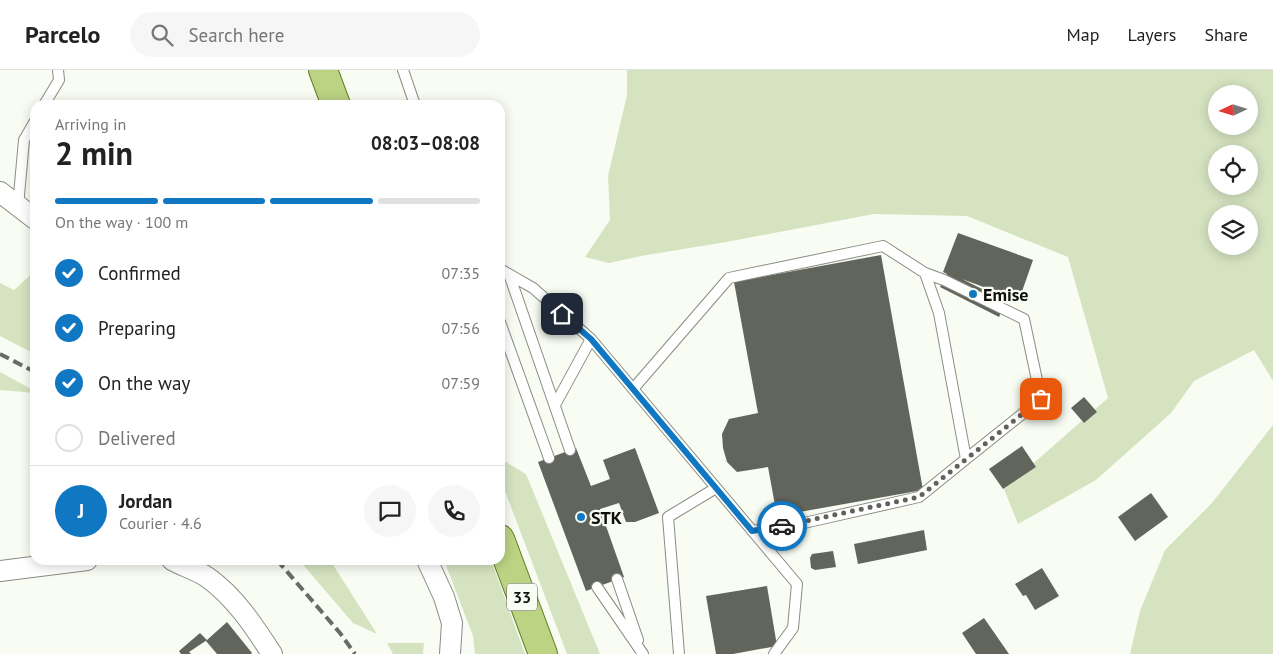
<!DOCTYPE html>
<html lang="en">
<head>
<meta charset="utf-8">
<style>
	:root { --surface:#fff; --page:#f6f6f6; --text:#222; --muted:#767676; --line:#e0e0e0; --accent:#1078c3 }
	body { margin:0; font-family:"PT Sans",sans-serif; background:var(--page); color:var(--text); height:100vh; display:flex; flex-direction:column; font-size:19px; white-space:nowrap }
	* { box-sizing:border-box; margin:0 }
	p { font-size:16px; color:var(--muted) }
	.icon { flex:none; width:28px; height:28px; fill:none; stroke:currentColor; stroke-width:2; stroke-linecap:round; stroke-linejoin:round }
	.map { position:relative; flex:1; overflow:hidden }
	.panel { position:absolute; left:30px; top:30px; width:475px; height:465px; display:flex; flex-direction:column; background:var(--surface); border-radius:15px; box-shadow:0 2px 12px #0003 }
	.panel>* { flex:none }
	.needle { width:32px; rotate:266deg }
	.buttons { position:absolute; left:1208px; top:15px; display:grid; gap:10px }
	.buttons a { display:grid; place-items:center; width:50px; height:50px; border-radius:50%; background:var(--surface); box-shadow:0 2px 12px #0003; font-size:25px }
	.pin { position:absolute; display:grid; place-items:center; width:42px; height:42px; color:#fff; margin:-21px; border-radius:10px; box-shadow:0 2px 8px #0006 }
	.courier { position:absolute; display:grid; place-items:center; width:50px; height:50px; margin:-25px; border:4px solid #1078c3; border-radius:50%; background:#fff; color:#222; box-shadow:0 1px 6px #0007 }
	.head em { font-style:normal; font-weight:700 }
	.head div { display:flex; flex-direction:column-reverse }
	.head { display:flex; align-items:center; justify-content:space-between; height:85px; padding:0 25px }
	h1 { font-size:32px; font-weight:700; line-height:38px }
	.bar { display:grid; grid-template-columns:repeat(4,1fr); gap:8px 5px; align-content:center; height:60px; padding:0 25px }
	.bar i { height:6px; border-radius:4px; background:var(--line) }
	.bar .active { background:var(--accent) }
	.bar p { grid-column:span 4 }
	.line { display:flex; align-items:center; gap:12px; padding:0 25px; border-top:1px solid var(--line) }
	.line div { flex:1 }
	.round { display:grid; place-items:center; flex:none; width:52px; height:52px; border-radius:26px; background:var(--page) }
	ol { padding:0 25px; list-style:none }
	li { display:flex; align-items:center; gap:15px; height:55px }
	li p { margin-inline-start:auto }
	li .icon { padding:5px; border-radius:50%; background:var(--accent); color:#fff; stroke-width:4 }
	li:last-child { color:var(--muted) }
	li i { width:28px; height:28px; border:2px solid var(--line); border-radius:50% }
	header { display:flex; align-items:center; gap:30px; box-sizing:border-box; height:70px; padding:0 25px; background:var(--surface); border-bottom:1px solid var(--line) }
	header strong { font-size:24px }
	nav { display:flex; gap:28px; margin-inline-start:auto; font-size:18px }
	.search { width:350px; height:45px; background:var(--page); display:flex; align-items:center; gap:12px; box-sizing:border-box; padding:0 18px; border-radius:28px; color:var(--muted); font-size:19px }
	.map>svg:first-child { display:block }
</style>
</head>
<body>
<header>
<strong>Parcelo</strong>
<div class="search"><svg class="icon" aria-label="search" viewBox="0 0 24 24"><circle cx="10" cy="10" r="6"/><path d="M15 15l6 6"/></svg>Search here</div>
<nav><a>Map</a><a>Layers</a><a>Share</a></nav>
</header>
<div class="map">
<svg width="1273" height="584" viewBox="0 0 1273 584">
	<rect width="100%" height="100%" fill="#f8fcf2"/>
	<!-- green -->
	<path fill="#d5e3c1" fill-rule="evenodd" d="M627 0H1273V311L1254 280 1194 311 1171 343 1096 410 1018 454 1004 419 1108 328 1068 187 967 146 874 144 726 172 641 186 609 193 585 187 610 150 608 106 627 25ZM1216 24H1249V56H1216ZM1216 84H1249V116H1216ZM1216 144H1249V176H1216Z
		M35 201V284L0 266V213L14 220Z
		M0 302 35 321V323L0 320Z
		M1273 355V584H1130L1140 541 1165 480 1212 433Z
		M506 392 526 404 600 584H567L500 408V395Z
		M299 490H330L377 564 353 553Z
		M444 490H491L525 584H475L473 566Z
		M387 573H424L423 584H393Z"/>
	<!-- building -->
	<path fill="#61655c" d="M169 31V35H135V34L144 32Z
		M958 163 1033 190 1019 230 962 209 1006 231 999 247 940 217 947 204 943 202Z
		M881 185 923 420 777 446 768 397 737 402 727 392 723 378 722 364 729 349 758 343 734 212Z
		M1084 327 1097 342 1084 353 1071 338Z
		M1022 376 1036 397 1003 419 989 399Z
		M576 378 591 416 610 409 603 390 635 378 659 443 635 452H626L619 433 600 439 624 507 586 521 538 392Z
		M1151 423 1168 447 1135 471 1118 447Z
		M924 460 927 480 858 494 854 474Z
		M833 481 836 497 815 500 811 498 810 488 812 484Z
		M1042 498 1059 526 1035 540 1026 525 1023 526 1015 514Z
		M767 516 777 576 733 584H716L706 526Z
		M984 548 1009 584H976L962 563Z
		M227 552 252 583 251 584H217L206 571 207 570 189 582 191 584H181L179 581 200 563 207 570Z"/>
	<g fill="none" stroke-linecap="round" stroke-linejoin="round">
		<!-- lane casing -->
		<g stroke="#898c84" stroke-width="12">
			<path id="lane" d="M403 0 415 35
				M44 35 59 10 58 0
				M18 136 24 70 35 51
				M500 199 533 218 591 269 797 514 793 558 774 584
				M925 203 944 210 1024 249 1041 329 966 389
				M509 204 570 380
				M500 252 549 388
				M633 319 729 208 883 176 925 203 939 243 966 389 919 427 804 453 752 461
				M555 335 591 269
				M617 509 638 570
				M597 517 643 584
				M679 584 668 447 716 418"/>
		</g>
		<!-- street casing -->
		<g stroke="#898c84" stroke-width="22">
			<path id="street" d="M0 122 35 149
				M172 490C183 496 196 500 207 507 235 527 254 556 272 584
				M427 490 444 527 452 553 450 584
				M0 501 87 490"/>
		</g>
		<!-- primary casing -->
		<g stroke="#617c24" stroke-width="30">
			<path id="primary" d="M323 0 336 35
				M500 469 543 584"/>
		</g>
		<!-- lane -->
		<use href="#lane" stroke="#fff" stroke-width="10"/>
		<!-- street -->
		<use href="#street" stroke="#fff" stroke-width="20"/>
		<!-- primary -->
		<use href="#primary" stroke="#bbd383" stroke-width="28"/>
		<!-- rail -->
		<path stroke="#696b65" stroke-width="4" stroke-dasharray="10 5" stroke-linecap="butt" d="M0 284 35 302
			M277 490 340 563 355 584"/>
	</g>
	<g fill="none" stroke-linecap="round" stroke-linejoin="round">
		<!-- done -->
		<path stroke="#60625c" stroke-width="5" stroke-dasharray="0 9" d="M782 456 919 427 1041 329"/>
		<!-- route -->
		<path stroke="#1078c3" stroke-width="6" d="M562 244 591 269 752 461 782 456"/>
	</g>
	<!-- markers -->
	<g fill="#1078c3" stroke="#f8fcf2" stroke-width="2">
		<circle cx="973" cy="224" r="5"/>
		<circle cx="581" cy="447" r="5"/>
	</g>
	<g text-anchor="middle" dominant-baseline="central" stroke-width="4.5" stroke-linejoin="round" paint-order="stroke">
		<!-- shield labels -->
		<rect fill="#f8fcf2" stroke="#545651" stroke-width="1" x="507" y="513.5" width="30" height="27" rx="4"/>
		<g font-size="16" font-weight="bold" fill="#0e0f0c">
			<text x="522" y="527">33</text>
		</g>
		<!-- poi labels -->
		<g font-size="18" font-weight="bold" fill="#0e0f0c" stroke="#f8fcf2" text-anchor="start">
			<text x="983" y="224">Emise</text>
			<text x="591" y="447">STK</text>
		</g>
	</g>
</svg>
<div class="buttons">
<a><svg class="needle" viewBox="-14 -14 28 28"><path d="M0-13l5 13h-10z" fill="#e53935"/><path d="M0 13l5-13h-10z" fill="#767676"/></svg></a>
<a><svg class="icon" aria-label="locate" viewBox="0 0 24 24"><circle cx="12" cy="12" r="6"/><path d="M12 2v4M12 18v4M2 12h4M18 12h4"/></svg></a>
<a><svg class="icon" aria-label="layers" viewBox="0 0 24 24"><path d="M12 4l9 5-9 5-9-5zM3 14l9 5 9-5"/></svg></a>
</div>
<div class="pin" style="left:1041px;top:329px;background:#ea580c"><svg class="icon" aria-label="bag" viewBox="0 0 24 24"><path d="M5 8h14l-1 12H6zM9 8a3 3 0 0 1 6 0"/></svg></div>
<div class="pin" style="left:562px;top:244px;background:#1f2937"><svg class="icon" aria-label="home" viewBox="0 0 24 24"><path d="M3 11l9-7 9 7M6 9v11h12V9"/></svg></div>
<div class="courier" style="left:782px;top:456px"><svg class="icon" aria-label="car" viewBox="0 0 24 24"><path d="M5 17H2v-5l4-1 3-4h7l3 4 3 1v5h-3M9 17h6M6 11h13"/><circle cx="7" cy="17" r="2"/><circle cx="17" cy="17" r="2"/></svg></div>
<section class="panel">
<div class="head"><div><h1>2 min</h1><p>Arriving in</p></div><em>08:03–08:08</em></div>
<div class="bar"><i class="active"></i><i class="active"></i><i class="active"></i><i></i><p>On the way · 100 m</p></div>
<ol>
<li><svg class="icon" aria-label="check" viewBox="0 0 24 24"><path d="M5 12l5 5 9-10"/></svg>Confirmed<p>07:35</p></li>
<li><svg class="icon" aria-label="check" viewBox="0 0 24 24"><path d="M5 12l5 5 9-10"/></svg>Preparing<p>07:56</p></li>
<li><svg class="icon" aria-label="check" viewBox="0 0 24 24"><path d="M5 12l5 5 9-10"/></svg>On the way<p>07:59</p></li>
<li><i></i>Delivered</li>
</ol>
<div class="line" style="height:90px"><b class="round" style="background:var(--accent);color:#fff">J</b><div><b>Jordan</b><p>Courier · 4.6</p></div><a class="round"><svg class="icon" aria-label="chat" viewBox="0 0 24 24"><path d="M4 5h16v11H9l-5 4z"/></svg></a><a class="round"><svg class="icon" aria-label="phone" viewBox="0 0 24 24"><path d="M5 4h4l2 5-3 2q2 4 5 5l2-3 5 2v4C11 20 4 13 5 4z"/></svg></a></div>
</section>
</div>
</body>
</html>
